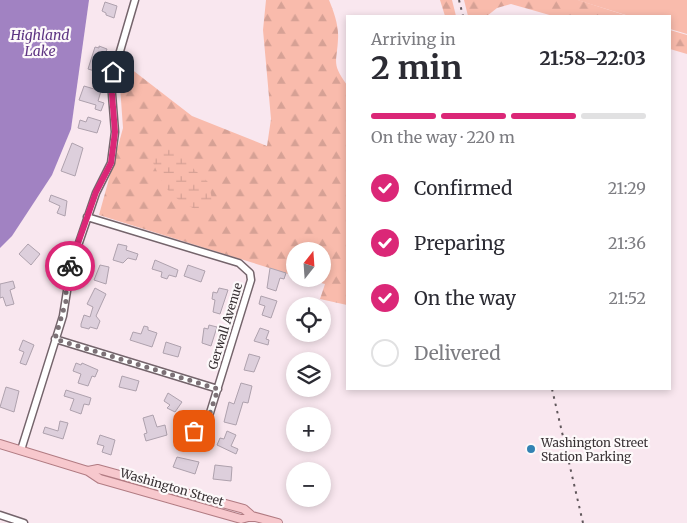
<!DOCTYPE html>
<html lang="en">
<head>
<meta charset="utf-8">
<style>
	:root { --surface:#fff; --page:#f2f2f3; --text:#2b2b33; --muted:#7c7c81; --line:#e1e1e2; --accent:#db2777 }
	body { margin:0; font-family:Merriweather,serif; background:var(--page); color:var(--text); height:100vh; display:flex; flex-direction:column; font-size:19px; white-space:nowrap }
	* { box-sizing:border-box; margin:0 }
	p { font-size:16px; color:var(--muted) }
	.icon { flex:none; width:28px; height:28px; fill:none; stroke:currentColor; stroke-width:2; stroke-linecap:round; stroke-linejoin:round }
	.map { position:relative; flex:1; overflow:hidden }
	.side { position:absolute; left:346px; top:15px; width:325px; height:375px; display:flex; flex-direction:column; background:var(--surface); border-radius:0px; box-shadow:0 2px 8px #0003 }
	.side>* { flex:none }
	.needle { width:32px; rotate:17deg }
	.buttons { position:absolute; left:286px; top:242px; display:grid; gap:10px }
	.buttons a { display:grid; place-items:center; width:45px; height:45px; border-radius:50%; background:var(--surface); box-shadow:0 2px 8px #0003; font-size:25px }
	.pin { position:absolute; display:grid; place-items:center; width:42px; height:42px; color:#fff; margin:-21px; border-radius:10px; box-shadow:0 2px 8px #0006 }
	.courier { position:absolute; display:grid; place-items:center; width:50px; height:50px; margin:-25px; border:4px solid #db2777; border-radius:50%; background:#fff; color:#222; box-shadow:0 1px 6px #0007 }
	.summary em { font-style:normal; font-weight:700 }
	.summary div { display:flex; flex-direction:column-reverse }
	.summary { display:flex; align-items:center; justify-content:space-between; height:85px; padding:0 25px }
	h1 { font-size:32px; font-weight:700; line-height:38px }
	.bar { display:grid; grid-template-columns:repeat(4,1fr); gap:8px 5px; align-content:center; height:60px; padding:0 25px }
	.bar i { height:6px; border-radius:4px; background:var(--line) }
	.bar .on { background:var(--accent) }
	.bar p { grid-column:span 4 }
	ol { padding:0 25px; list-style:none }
	li { display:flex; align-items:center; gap:15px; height:55px }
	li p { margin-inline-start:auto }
	li .icon { padding:5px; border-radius:50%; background:var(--accent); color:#fff; stroke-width:4 }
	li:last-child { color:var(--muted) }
	li i { width:28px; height:28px; border:2px solid var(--line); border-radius:50% }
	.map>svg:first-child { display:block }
</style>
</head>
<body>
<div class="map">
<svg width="687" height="523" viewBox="0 0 687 523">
	<defs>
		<pattern id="forest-firs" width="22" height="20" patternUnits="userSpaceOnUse" patternTransform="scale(1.25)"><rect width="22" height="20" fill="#f9bbac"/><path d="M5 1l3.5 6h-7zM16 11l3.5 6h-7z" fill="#d6a195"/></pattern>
		<pattern id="wetland-marsh" width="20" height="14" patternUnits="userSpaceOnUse" patternTransform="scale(1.25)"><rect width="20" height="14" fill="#f9bbac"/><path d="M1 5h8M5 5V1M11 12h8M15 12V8" fill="none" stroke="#d6a195"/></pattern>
	</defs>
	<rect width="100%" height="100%" fill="#f9e7ef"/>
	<!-- grass -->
	<path fill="#f9bbac" d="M577 0H687V34L670 29V16H629Z"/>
	<!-- forest -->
	<path fill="url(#forest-firs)" d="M266 0H329C334 12 339 26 338 39 337 63 331 63 347 85V305L320 299 325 284 306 279H322V251H295V276L99 215 123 128 120 86 126 65 192 116 267 146 271 119 263 30Z
		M440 0H452L456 16H445Z
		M464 0H578L628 16H553L511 4 497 8 487 16H468Z
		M670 30 687 35V54L670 49Z"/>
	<!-- wetland -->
	<path fill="url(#wetland-marsh)" d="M160 148 173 150 209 183 212 200 208 209 199 211C167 196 163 187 150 155Z"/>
	<!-- water -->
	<path fill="#a182c2" d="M0 0H89L71 129 52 175 12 236 0 248Z"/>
	<!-- building -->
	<path fill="#ddcfdc" stroke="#aea1ad" d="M105 2 117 6 114 18 106 15V13L102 11Z
		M99 46 107 49 98 72 88 69 95 47 99 48Z
		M84 86 101 91 98 101 104 103 101 111 95 109 96 105 79 100Z
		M88 117 101 121 97 133 78 128 80 120 86 122Z
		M72 143 83 148 75 176 61 171Z
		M51 195 67 201 65 216 57 213 60 206 49 201Z
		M28 244 40 254 31 265 19 254Z
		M118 244 127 246 126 250 138 254 136 260 128 258 123 263 113 260Z
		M155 260 178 270 176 277 169 275 167 279 161 277 162 272 152 269Z
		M100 265 109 267 106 284 94 280Z
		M188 265 205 271 201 282 184 276Z
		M270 268 286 273 284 279 280 278 276 291 267 288Z
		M13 281 15 288 10 290 14 304 6 306 3 297 0 298V284Z
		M95 288 106 294 96 316 100 321 97 329 90 327 89 329 81 327V324L84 315 90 317 93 307 87 304Z
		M219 288 228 290 220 314 213 312 215 300 212 299 213 292 217 293Z
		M261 296 277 301 271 318 262 315 265 306 259 304Z
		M209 325 217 327 211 346 202 343 204 328 208 329Z
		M144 326 148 327V330L157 333 152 347 130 340 133 332 141 334Z
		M260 328 269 331 266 339 269 340 268 345 254 341Z
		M23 340 34 345 26 365 20 363 24 352 19 350Z
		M166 342 181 347 178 357 163 353Z
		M249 354 260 357 254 372 244 370Z
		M76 363 81 365 82 363 98 370 95 377 92 376 88 386 78 383 81 374 73 371Z
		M122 376 139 381 136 391 119 387Z
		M241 383 252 386 248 403 243 402 236 425 224 422 229 402 234 404Z
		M6 387 19 391 14 412 0 407Z
		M66 390 91 398 89 405 84 404 81 414 70 410 74 399 64 396Z
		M168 393 182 402 175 412 167 408 170 405 164 401Z
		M153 415 157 427 165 425 167 435 146 441 144 434 147 433 143 418Z
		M60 421 68 423 63 439 43 433 45 427 58 431Z
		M227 431 236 435 231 446 238 449 236 454 217 445 220 438 224 439Z
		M100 435 115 440 111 455 102 452 104 446 97 444Z
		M177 457 199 462 195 474 173 467Z
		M215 465 232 467 231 481 213 479Z"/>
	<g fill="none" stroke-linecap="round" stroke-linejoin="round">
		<!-- minor casing -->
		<g stroke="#74646b" stroke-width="9">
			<path id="minor" d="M87 217 239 263 250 273 251 280 209 416 194 431
				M55 339 218 389
				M21 450 63 316 71 266 96 193 111 163 115 132 111 82 135 0
				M0 515 24 523"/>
		</g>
		<!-- major casing -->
		<g stroke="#b17b82" stroke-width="10">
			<path id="major" d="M0 444 88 471 100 479 241 519 252 516
				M88 471 98 469 244 509 252 516 278 523"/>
		</g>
		<!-- minor -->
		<use href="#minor" stroke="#fff" stroke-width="6"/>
		<!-- major -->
		<use href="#major" stroke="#f7c8cd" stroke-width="8"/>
		<!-- rail -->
		<path stroke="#60575b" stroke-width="2" stroke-dasharray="2.5 5" stroke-linecap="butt" d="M459 0 463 16
			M552 389 583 523"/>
	</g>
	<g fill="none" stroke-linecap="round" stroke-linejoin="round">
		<!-- done -->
		<path stroke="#7c7176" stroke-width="5" stroke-dasharray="0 9" d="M70 266 66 284V301L55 339 218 389 209 416 194 431"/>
		<!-- route -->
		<path stroke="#db2777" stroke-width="6" d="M70 266 96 192 111 163 115 132 111 82 113 72"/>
	</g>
	<!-- markers -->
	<circle fill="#3282b3" stroke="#fdf9fa" stroke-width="2" cx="531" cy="449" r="5"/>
	<g text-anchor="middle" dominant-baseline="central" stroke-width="4.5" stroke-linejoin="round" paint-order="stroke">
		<!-- street labels -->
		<g font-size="12" fill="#393235" stroke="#fdf9fa">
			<text transform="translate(225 326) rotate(-73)">Gerwall Avenue</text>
			<text transform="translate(172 487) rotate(16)">Washington Street</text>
		</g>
		<!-- poi labels -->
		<g font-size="12" fill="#393235" stroke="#fdf9fa" text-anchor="start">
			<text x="541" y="442">Washington Street<tspan x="541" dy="14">Station Parking</tspan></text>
		</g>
		<!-- water labels -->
		<g font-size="14" font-style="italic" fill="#5f3684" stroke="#fdf9fa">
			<text x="40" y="35">Highland<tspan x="40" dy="16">Lake</tspan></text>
		</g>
	</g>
</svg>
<div class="buttons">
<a><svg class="needle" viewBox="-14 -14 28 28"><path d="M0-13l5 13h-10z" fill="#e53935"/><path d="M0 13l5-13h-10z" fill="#7c7c81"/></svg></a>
<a><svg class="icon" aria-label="locate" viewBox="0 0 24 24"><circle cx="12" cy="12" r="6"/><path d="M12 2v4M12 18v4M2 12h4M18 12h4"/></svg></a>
<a><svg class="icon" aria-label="layers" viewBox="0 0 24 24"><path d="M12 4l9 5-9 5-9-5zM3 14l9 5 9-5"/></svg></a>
<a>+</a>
<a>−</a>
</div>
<div class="pin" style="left:194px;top:431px;background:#ea580c"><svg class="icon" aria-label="bag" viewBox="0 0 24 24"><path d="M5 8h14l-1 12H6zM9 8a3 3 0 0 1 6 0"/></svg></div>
<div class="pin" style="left:113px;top:72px;background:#1f2937"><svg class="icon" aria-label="home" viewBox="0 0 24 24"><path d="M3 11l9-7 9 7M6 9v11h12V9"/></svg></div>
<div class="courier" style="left:70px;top:266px"><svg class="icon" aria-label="bike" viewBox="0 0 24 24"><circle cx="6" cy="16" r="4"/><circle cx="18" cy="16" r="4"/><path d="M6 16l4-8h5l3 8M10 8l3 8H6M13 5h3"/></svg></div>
<section class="side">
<div class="summary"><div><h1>2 min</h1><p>Arriving in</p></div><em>21:58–22:03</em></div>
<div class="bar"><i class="on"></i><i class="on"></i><i class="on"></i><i></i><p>On the way · 220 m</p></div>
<ol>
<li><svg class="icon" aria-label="check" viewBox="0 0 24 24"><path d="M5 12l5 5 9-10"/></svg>Confirmed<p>21:29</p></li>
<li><svg class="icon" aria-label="check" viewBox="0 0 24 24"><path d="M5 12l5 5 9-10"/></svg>Preparing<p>21:36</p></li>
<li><svg class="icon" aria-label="check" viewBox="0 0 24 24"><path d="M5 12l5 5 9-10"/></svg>On the way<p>21:52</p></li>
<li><i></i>Delivered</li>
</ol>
</section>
</div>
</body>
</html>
